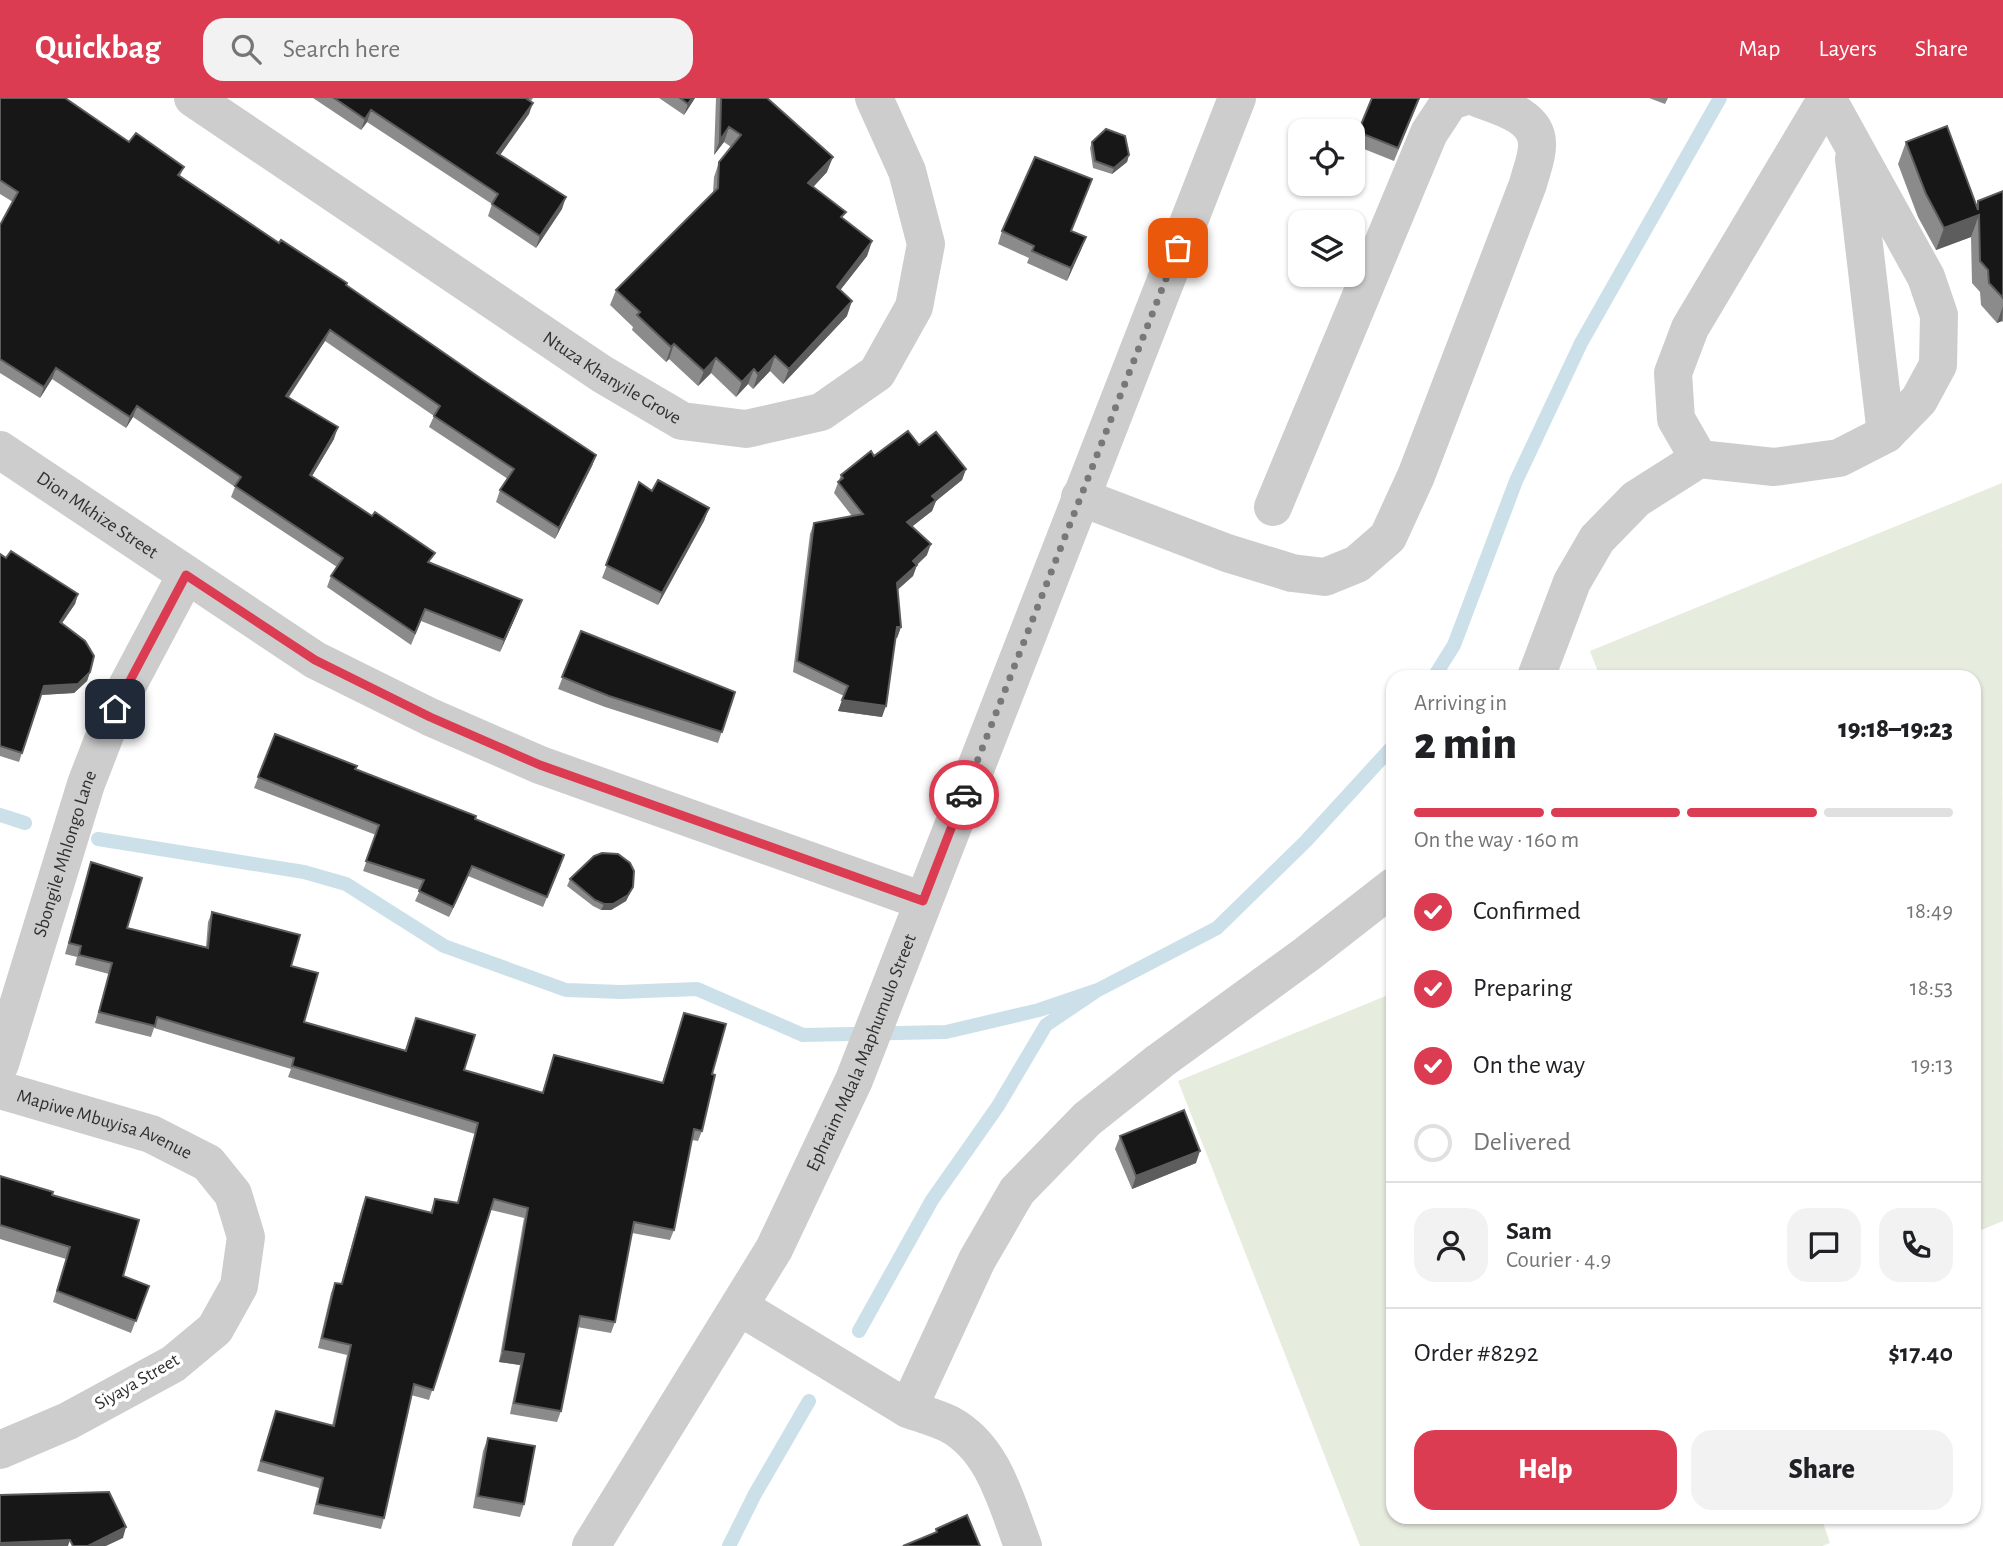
<!DOCTYPE html>
<html lang="en">
<head>
<meta charset="utf-8">
<style>
	:root { --surface:#fff; --page:#f2f2f2; --text:#202124; --muted:#757577; --line:#e0e0e0; --accent:#dc3c51 }
	body { margin:0; font-family:"Alegreya Sans",sans-serif; background:var(--page); color:var(--text); height:100vh; display:flex; flex-direction:column; font-size:26px; white-space:nowrap }
	* { box-sizing:border-box; margin:0 }
	p { font-size:23px; color:var(--muted) }
	.icon { flex:none; width:38px; height:38px; fill:none; stroke:currentColor; stroke-width:2; stroke-linecap:round; stroke-linejoin:round }
	.map { position:relative; flex:1; overflow:hidden }
	.details { position:absolute; left:1386px; top:572px; width:595px; height:854px; display:flex; flex-direction:column; background:var(--surface); border-radius:21px; box-shadow:0 2px 5px #0004 }
	.details>* { flex:none }
	.controls { position:absolute; left:1288px; top:21px; display:grid; gap:14px }
	.controls a { display:grid; place-items:center; width:77px; height:77px; border-radius:14px; background:var(--surface); box-shadow:0 2px 5px #0004; font-size:35px }
	.pin { position:absolute; display:grid; place-items:center; width:60px; height:60px; color:#fff; margin:-30px; border-radius:14px; box-shadow:0 4px 10px #0006 }
	.courier { position:absolute; display:grid; place-items:center; width:70px; height:70px; margin:-35px; border:5px solid #dc3c51; border-radius:50%; background:#fff; color:#222; box-shadow:0 2px 9px #0007 }
	.summary em { font-style:normal; font-weight:800 }
	.summary div { display:flex; flex-direction:column-reverse }
	.summary { display:flex; align-items:center; justify-content:space-between; height:119px; padding:0 28px }
	h1 { font-size:46px; font-weight:800; line-height:52px }
	.bar { display:grid; grid-template-columns:repeat(4,1fr); gap:10px 7px; align-content:center; height:84px; padding:0 28px }
	.bar i { height:9px; border-radius:5px; background:var(--line) }
	.bar .on { background:var(--accent) }
	.bar p { grid-column:span 4 }
	.line { display:flex; align-items:center; gap:18px; padding:0 28px; border-top:2px solid var(--line) }
	.line div { flex:1 }
	.round { display:grid; place-items:center; flex:none; width:74px; height:74px; border-radius:21px; background:var(--page) }
	ol { padding:0 28px; list-style:none }
	li { display:flex; align-items:center; gap:21px; height:77px }
	li p { margin-inline-start:auto }
	li .icon { padding:7px; border-radius:50%; background:var(--accent); color:#fff; stroke-width:4 }
	li:last-child { color:var(--muted) }
	li i { width:38px; height:38px; border:4px solid var(--line); border-radius:50% }
	.primary-button { display:flex; gap:14px; margin-top:auto; padding:14px 28px }
	.primary-button a { flex:1; height:80px; border-radius:21px; background:var(--accent); color:#fff; font-size:28px; font-weight:800; line-height:80px; text-align:center }
	.primary-button a+a { background:var(--page); color:var(--text) }
	header { display:flex; align-items:center; gap:42px; box-sizing:border-box; height:98px; padding:0 35px; background:var(--accent); color:#fff }
	header strong { font-size:33px }
	nav { display:flex; gap:38px; margin-inline-start:auto; font-size:24px }
	.search { width:490px; height:63px; background:var(--page); display:flex; align-items:center; gap:18px; box-sizing:border-box; padding:0 24px; border-radius:21px; color:var(--muted); font-size:26px }
	.map>svg:first-child { display:block }
</style>
</head>
<body>
<header>
<strong>Quickbag</strong>
<div class="search"><svg class="icon" aria-label="search" viewBox="0 0 24 24"><circle cx="10" cy="10" r="6"/><path d="M15 15l6 6"/></svg>Search here</div>
<nav><a>Map</a><a>Layers</a><a>Share</a></nav>
</header>
<div class="map">
<svg width="2003" height="1448" viewBox="0 0 2003 1448">
	<rect width="100%" height="100%" fill="#fff"/>
	<!-- green -->
	<path fill="#e6ecde" d="M2002 385 2003 1123 1974 1135V579H1600L1590 553Z
		M1393 895V1419H1821L1830 1445 1822 1448H1360L1178 983Z"/>
	<g fill="none" stroke-linecap="round" stroke-linejoin="round">
		<!-- stream -->
		<path stroke="#cce0ea" stroke-width="14" d="M1434 579 1454 547 1516 383 1581 245 1720 0
			M0 717 25 725
			M98 741 304 774 346 786 444 848 566 892 621 894 697 891 803 937 946 934 1039 912 1098 892
			M859 1233 932 1102 998 1008 1046 927 1098 892 1217 830 1306 743 1393 648
			M729 1448 755 1396 809 1303"/>
		<!-- minor -->
		<g stroke="#cdcdcd" stroke-width="38">
			<path id="s1" d="M193 0 602 276 682 323 746 331 821 314 877 275 914 209 926 146 907 73 874 0"/>
			<path d="M1854 61 1886 336"/>
			<path id="s2" d="M0 352 315 562 430 619 540 667 923 803"/>
			<path d="M1699 361 1676 321 1673 275 1690 230 1827 0"/>
			<path d="M1080 399 1227 455 1292 475 1325 479 1357 466 1388 439 1416 378 1528 86C1531 74 1537 60 1537 48 1539 18 1499 8 1477 0"/>
			<path d="M1273 409 1429 35 1450 3 1460 0"/>
			<path d="M1536 579 1572 484 1597 441 1636 401 1699 361 1774 369 1839 360 1886 336 1919 302 1938 267 1939 217 1926 179 1827 0"/>
			<path id="s3" d="M0 966 86 686 115 611 186 477"/>
			<path id="s4" d="M0 992 151 1036 208 1065 233 1096 246 1139 239 1188 215 1231 173 1266 68 1323 0 1352"/>
			<path d="M740 1209 908 1311 977 1162 1017 1093 1087 1021 1160 963 1307 856 1393 789"/>
			<path d="M908 1311C922 1316 936 1320 949 1326 994 1350 1006 1404 1023 1448"/>
			<path id="s5" d="M591 1448 774 1151 854 982 1237 0"/>
		</g>
	</g>
	<!-- wall -->
	<path fill="#8b8b8b" d="M0 0 129 44 184 69 180 78 279 145 346 187 483 282 596 357 592 368 555 441 496 404 500 392 508 381 429 329 434 318 325 243 289 299 334 341 312 378 431 465 518 513 500 554 421 523 411 547 327 489 331 478 337 469 231 399 235 389 133 319 126 330 52 281 40 300 0 275V127L13 104 0 96Z
		M313 0H533L531 3 529 16 500 57 562 111 536 150 488 118 492 106 367 24 361 32Z
		M659 0H695L684 17Z
		M716 0H767L827 74 813 89 843 120 872 143 867 158 840 192 847 218 783 286 770 273 753 291 748 286 736 299 711 275 698 288 669 261 666 264 632 232 633 229 610 207 616 192 713 95 714 79 719 64 731 49 724 44 714 57Z
		M1372 0H1420L1394 63 1354 47Z
		M1649 0H1668L1665 6Z
		M1092 44 1129 57 1127 64 1112 76 1093 70 1090 50Z
		M1906 44 1977 107 1978 103 2003 93V224L2002 223 1997 225 1981 207 1980 194 1972 185 1971 139 1936 152 1918 119 1898 66Z
		M1002 133H1072L1086 139 1067 183 1027 165 1029 160 998 146Z
		M919 347 966 371 962 382 936 403 932 413 912 428 927 457 917 467 913 478 897 492 901 529 897 540H895L882 619 838 613 844 598 793 574 810 436 814 425 852 418 834 395 841 377 874 358Z
		M639 384 652 393 709 410 704 423 658 507 602 480Z
		M0 456 6 460 78 496 75 506 61 526 90 574 87 583 74 595 41 597 19 664 0 658Z
		M581 533 735 594 718 645 605 609 558 591Z
		M275 636 355 671 475 721 561 767 543 809 468 778 449 819 415 803 420 792 363 773 376 737 254 690Z
		M91 764 127 830 206 849 208 824 212 814 291 868 304 924 405 952 416 920 464 972 542 995 554 957 662 985 684 915 712 976 702 1033 698 1043 692 1042 674 1132 670 1142 632 1135 615 1224 611 1235 577 1229 561 1313 557 1324 510 1316 520 1267 499 1264 524 1120 491 1112 429 1302 411 1297 384 1420 381 1431 313 1416 319 1390 257 1373 276 1313 332 1328 347 1257 318 1250 331 1195 335 1185 341 1186 362 1109 366 1099 430 1115 435 1101 457 1105 475 1036 288 979 291 971 154 930 151 939 95 925 109 876 75 867 77 859 65 856Z
		M570 781 633 789 626 803 611 812H601L593 808 567 788Z
		M1120 1038 1196 1065 1132 1091 1115 1051Z
		M0 1078 52 1097 123 1178 149 1188 131 1235 53 1204 66 1161 0 1141Z
		M488 1340 524 1406 520 1419 473 1410 483 1353Z"/>
	<!-- shaded-wall -->
	<path fill="#5d5d5d" d="M692 0H695L684 17 688 6Z
		M533 5 529 16 493 67 497 55Z
		M371 12 367 24 361 32 365 21Z
		M729 29 724 44 714 57 720 42Z
		M1129 57 1127 64 1112 76 1114 70Z
		M833 59 827 74 803 100 808 85Z
		M566 99 562 111 536 150 540 138Z
		M1979 117 1971 139 1936 152 1944 130Z
		M1086 139 1081 152 1067 183 1071 170Z
		M872 143 867 158 831 204 837 189Z
		M852 203 847 218 783 286 789 271Z
		M2003 208 2002 223 1997 225Z
		M330 232 325 243 282 309 286 298Z
		M674 246 669 261 666 264 671 249Z
		M775 258 770 273 753 291 758 276Z
		M716 260 711 275 698 288 704 273Z
		M56 270 52 281 40 300 44 289Z
		M754 271 748 286 736 299 742 284Z
		M137 308 133 319 126 330 130 319Z
		M338 329 334 341 306 388 310 377Z
		M596 357 592 368 555 441 559 430Z
		M966 371 962 382 936 403 932 413 904 435 907 424 932 398Z
		M709 410 704 423 658 507 662 495Z
		M931 446 927 457 910 473 917 467 913 478 893 496 897 485 913 463Z
		M78 496 75 506 56 534 60 524Z
		M522 502 518 513 500 554 504 542Z
		M897 529H901L897 540H893Z
		M90 574 87 583 74 595 40 597 44 588Z
		M842 602 886 608 882 619 838 613Z
		M472 768 468 778 449 819 453 809Z
		M633 789 626 803 611 812H601L604 806Z
		M1200 1053 1196 1065 1132 1091 1136 1078Z
		M503 1253 524 1256 520 1267 499 1264Z
		M126 1429 123 1440 106 1448H88Z
		M70 1442 68 1448H0V1445Z"/>
	<!-- building -->
	<path fill="#171717" stroke="#5d5d5d" stroke-width="2" d="M0 0H65L129 44 136 35 184 69 178 77 279 145 281 142 347 185 346 187 483 282 596 357 559 430 500 392 514 371 434 318 440 308 330 232 286 298 338 329 310 377 372 418 375 414 435 455 428 464 522 502 504 542 425 511 415 535 331 478 343 460 235 388 241 379 137 308 130 319 56 270 44 289 0 261V127L18 94 0 82Z
		M334 0H528L527 1 533 5 497 55 566 99 540 138 492 106 498 96 371 12 365 21Z
		M680 0H692L688 6Z
		M721 0H767L833 59 808 85 846 114 841 119 872 143 837 189 852 203 789 271 775 258 758 276 754 271 742 284 716 260 704 273 674 246 671 249 637 217 640 214 616 192 718 90 719 64 741 37 729 29 720 42Z
		M1372 0H1419L1398 50 1358 34Z
		M1947 28 1978 112V103L2003 93V200L1989 185 1988 172 1980 163 1979 117 1944 130 1926 96 1906 44Z
		M1106 31 1125 38 1129 57 1114 70 1095 63 1092 44Z
		M1035 59 1092 81 1071 133 1086 139 1071 170 1032 153 1034 148 1002 133Z
		M908 333 919 347 936 334 966 371 932 398 936 402 907 424 931 446 913 463 917 467 897 485 901 529H897L886 608 842 602 848 588 797 563 814 425 863 416 838 384 843 380 841 377 871 353 874 358Z
		M658 382 709 410 662 495 606 467 639 384 652 393Z
		M11 453 78 496 60 524 85 543 94 558 90 574 78 586 44 588 22 655 0 648V456L6 460Z
		M581 533 735 594 722 634 609 598 562 579Z
		M275 636 357 668 355 671 476 718 475 721 564 757 547 799 472 768 453 809 419 793 424 782 366 763 379 727 258 679Z
		M602 755 618 756 630 765 634 773 633 789 628 797 613 806H604L595 802 570 781 594 758Z
		M91 764 142 780 127 830 208 850 212 814 300 837 291 868 318 875 304 924 406 953 416 920 475 937 464 972 543 995 554 957 663 985 684 915 726 926 712 976 715 977 702 1033 694 1031 674 1132 634 1124 615 1224 580 1218 561 1313 514 1305 524 1256 503 1253 528 1110 494 1101 433 1292 414 1286 384 1420 317 1406 323 1380 261 1363 276 1313 334 1328 351 1247 322 1240 335 1185 342 1186 366 1099 432 1115 435 1101 458 1105 478 1025 292 968 294 960 157 919 155 928 99 914 112 865 79 857 81 848 69 845Z
		M1184 1012 1200 1053 1136 1078 1120 1038Z
		M0 1078 53 1094 52 1097 139 1122 123 1178 149 1188 136 1223 57 1193 70 1149 0 1127Z
		M488 1340 535 1348 524 1406 478 1398Z
		M109 1394 126 1429 88 1448H73L70 1442 0 1445V1397Z
		M967 1417 980 1448H903L937 1434 936 1431Z"/>
	<g fill="none" stroke-linecap="round" stroke-linejoin="round">
		<!-- done -->
		<path stroke="#787878" stroke-width="7" stroke-dasharray="0 12.6" d="M964 697 1178 150"/>
		<!-- route -->
		<path stroke="#dc3c51" stroke-width="9" d="M115 611 186 477 315 562 430 619 540 667 923 803 964 697"/>
	</g>
	<g text-anchor="middle" dominant-baseline="central" stroke-width="7" stroke-linejoin="round" paint-order="stroke">
		<!-- street labels -->
		<g font-size="19" fill="#303030" stroke="#fff">
			<text stroke="none"><textPath href="#s1" startOffset="504">Ntuza Khanyile Grove</textPath></text>
			<text stroke="none"><textPath href="#s2" startOffset="117">Dion Mkhize Street</textPath></text>
			<text stroke="none"><textPath href="#s3" startOffset="220">Sbongile Mhlongo Lane</textPath></text>
			<text stroke="none"><textPath href="#s5" startOffset="564">Ephraim Mdala Maphumulo Street</textPath></text>
			<text stroke="none"><textPath href="#s4" startOffset="110">Mapiwe Mbuyisa Avenue</textPath></text>
			<text transform="translate(137 1284) rotate(-30)">Siyaya Street</text>
		</g>
	</g>
</svg>
<div class="controls">
<a><svg class="icon" aria-label="locate" viewBox="0 0 24 24"><circle cx="12" cy="12" r="6"/><path d="M12 2v4M12 18v4M2 12h4M18 12h4"/></svg></a>
<a><svg class="icon" aria-label="layers" viewBox="0 0 24 24"><path d="M12 4l9 5-9 5-9-5zM3 14l9 5 9-5"/></svg></a>
</div>
<div class="pin" style="left:1178px;top:150px;background:#ea580c"><svg class="icon" aria-label="bag" viewBox="0 0 24 24"><path d="M5 8h14l-1 12H6zM9 8a3 3 0 0 1 6 0"/></svg></div>
<div class="pin" style="left:115px;top:611px;background:#1f2937"><svg class="icon" aria-label="home" viewBox="0 0 24 24"><path d="M3 11l9-7 9 7M6 9v11h12V9"/></svg></div>
<div class="courier" style="left:964px;top:697px"><svg class="icon" aria-label="car" viewBox="0 0 24 24"><path d="M5 17H2v-5l4-1 3-4h7l3 4 3 1v5h-3M9 17h6M6 11h13"/><circle cx="7" cy="17" r="2"/><circle cx="17" cy="17" r="2"/></svg></div>
<section class="details">
<div class="summary"><div><h1>2 min</h1><p>Arriving in</p></div><em>19:18–19:23</em></div>
<div class="bar"><i class="on"></i><i class="on"></i><i class="on"></i><i></i><p>On the way · 160 m</p></div>
<ol>
<li><svg class="icon" aria-label="check" viewBox="0 0 24 24"><path d="M5 12l5 5 9-10"/></svg>Confirmed<p>18:49</p></li>
<li><svg class="icon" aria-label="check" viewBox="0 0 24 24"><path d="M5 12l5 5 9-10"/></svg>Preparing<p>18:53</p></li>
<li><svg class="icon" aria-label="check" viewBox="0 0 24 24"><path d="M5 12l5 5 9-10"/></svg>On the way<p>19:13</p></li>
<li><i></i>Delivered</li>
</ol>
<div class="line" style="height:126px"><a class="round"><svg class="icon" aria-label="person" viewBox="0 0 24 24"><circle cx="12" cy="8" r="4"/><path d="M4 21q1-7 8-7t8 7"/></svg></a><div><b>Sam</b><p>Courier · 4.9</p></div><a class="round"><svg class="icon" aria-label="chat" viewBox="0 0 24 24"><path d="M4 5h16v11H9l-5 4z"/></svg></a><a class="round"><svg class="icon" aria-label="phone" viewBox="0 0 24 24"><path d="M5 4h4l2 5-3 2q2 4 5 5l2-3 5 2v4C11 20 4 13 5 4z"/></svg></a></div>
<div class="line" style="height:91px"><div>Order #8292</div><b>$17.40</b></div>
<div class="primary-button"><a>Help</a><a>Share</a></div>
</section>
</div>
</body>
</html>
